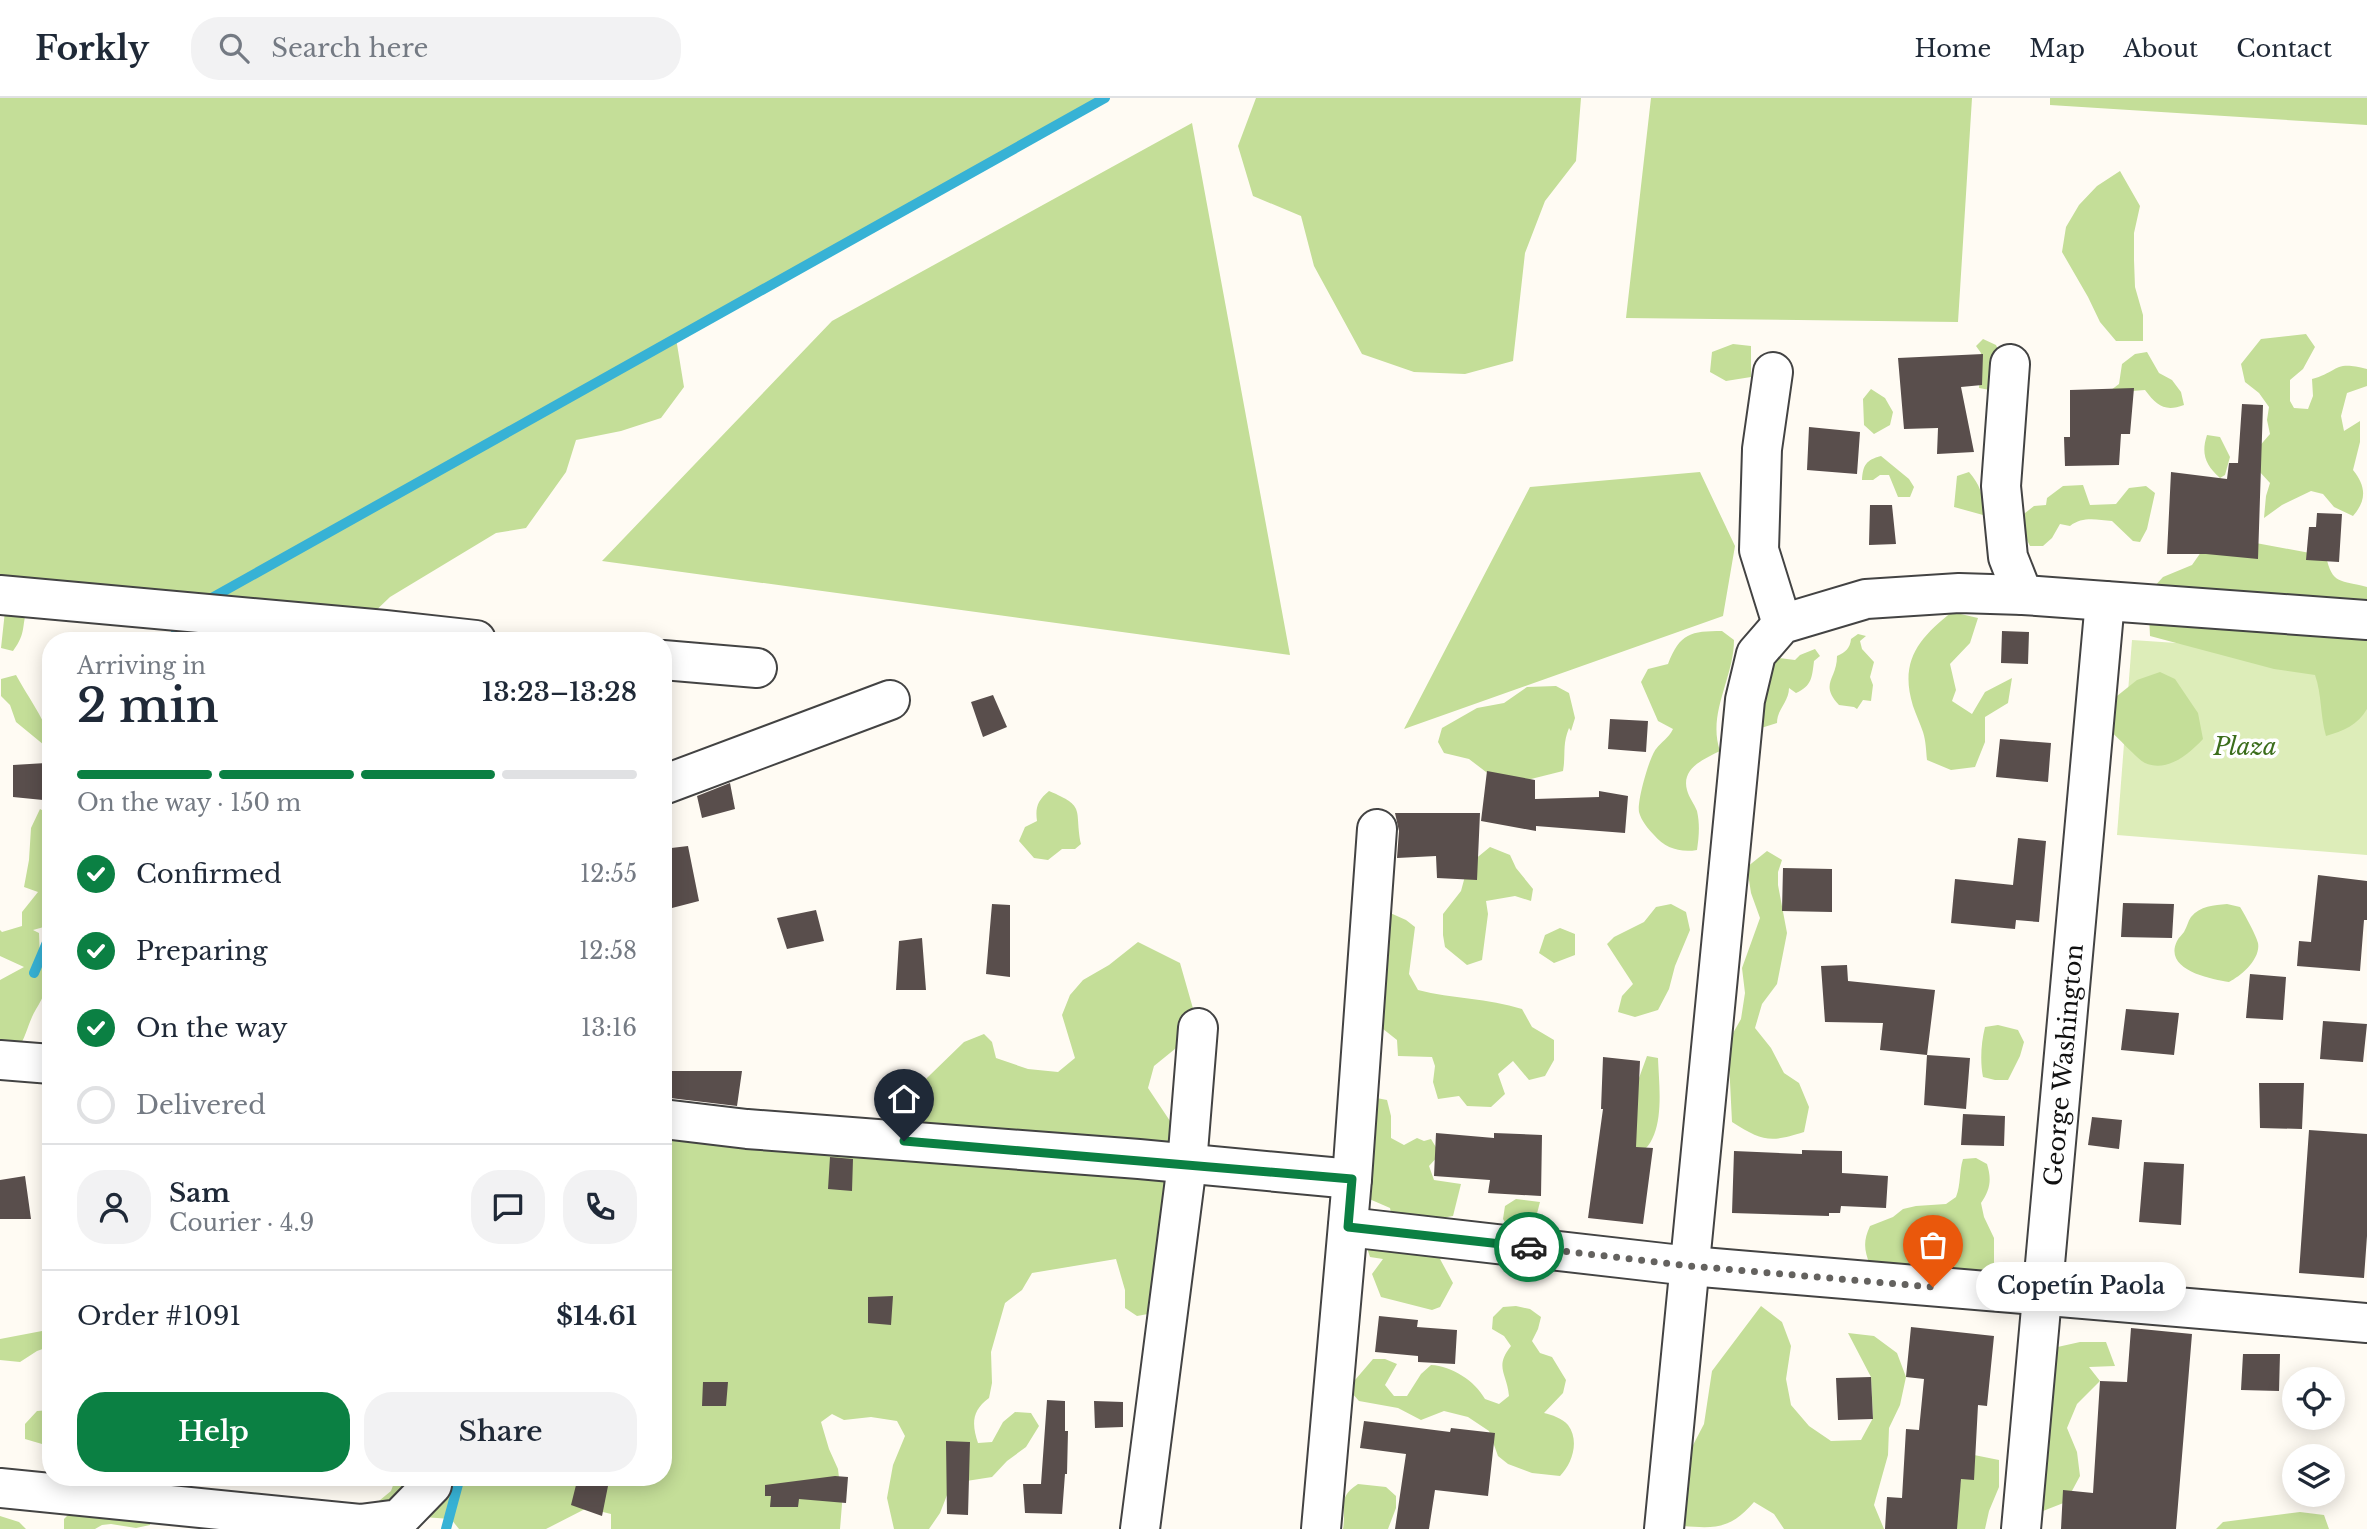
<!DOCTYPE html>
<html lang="en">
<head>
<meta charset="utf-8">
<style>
	:root { --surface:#fff; --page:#f2f2f3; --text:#1f2937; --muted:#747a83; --line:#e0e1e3; --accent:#0b8043 }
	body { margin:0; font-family:"Libre Baskerville",serif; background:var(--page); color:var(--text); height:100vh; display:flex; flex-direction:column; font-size:26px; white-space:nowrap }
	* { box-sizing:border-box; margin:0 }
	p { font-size:23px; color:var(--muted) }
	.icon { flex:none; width:38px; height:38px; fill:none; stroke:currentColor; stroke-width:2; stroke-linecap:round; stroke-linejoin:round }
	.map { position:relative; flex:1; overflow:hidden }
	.details { position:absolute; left:42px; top:534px; width:630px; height:854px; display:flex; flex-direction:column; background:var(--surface); border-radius:28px; box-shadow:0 4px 18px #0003 }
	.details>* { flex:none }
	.buttons { position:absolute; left:2282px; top:1269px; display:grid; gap:14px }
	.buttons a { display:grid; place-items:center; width:63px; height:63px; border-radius:50%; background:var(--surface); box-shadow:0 4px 18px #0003; font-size:35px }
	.pin { position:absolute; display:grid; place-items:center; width:60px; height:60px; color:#fff; margin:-72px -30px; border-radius:50% 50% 50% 0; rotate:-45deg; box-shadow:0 0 7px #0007 }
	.pin .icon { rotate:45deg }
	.courier { position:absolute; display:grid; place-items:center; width:70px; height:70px; margin:-35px; border:5px solid #0b8043; border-radius:50%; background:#fff; color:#222; box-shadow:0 2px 9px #0007 }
	.bubble { position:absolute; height:49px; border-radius:24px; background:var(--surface); box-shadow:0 4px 18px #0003; font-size:23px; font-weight:600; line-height:49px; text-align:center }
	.head em { font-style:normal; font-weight:600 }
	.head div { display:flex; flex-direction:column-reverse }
	.head { display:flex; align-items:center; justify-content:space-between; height:119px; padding:0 35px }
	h1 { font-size:46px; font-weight:600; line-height:52px }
	.bar { display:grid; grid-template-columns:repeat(4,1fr); gap:10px 7px; align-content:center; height:84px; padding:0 35px }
	.bar i { height:9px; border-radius:5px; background:var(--line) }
	.bar .selected { background:var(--accent) }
	.bar p { grid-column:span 4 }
	.line { display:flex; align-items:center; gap:18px; padding:0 35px; border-top:2px solid var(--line) }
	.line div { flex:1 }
	.round { display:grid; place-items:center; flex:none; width:74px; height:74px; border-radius:28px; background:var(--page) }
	ol { padding:0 35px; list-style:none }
	li { display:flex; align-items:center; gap:21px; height:77px }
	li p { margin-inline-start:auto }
	li .icon { padding:7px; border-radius:50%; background:var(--accent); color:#fff; stroke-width:4 }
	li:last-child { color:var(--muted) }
	li i { width:38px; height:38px; border:4px solid var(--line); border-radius:50% }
	.action { display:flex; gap:14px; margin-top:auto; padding:14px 35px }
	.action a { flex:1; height:80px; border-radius:28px; background:var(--accent); color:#fff; font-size:28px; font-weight:600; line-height:80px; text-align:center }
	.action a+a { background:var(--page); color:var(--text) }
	header { display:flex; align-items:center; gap:42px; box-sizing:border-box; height:98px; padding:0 35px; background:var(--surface); border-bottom:2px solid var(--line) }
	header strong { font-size:33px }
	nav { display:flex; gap:38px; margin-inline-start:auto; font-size:24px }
	.search { width:490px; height:63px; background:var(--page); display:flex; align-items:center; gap:18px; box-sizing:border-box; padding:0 24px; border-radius:28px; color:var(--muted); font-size:26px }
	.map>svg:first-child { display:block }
</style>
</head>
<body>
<header>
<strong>Forkly</strong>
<div class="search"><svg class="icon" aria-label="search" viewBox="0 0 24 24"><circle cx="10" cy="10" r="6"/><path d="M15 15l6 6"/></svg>Search here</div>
<nav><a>Home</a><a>Map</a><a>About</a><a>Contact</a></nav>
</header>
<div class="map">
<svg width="2367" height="1431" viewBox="0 0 2367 1431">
	<rect width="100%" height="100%" fill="#fffbf3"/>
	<!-- green -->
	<path fill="#ddedb9" d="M2132 542 2367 558V757L2117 737Z"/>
	<!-- forest -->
	<path fill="#c4de98" d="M0 0H1105L676 240 684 289 661 320 621 333 576 342 566 374 526 430 496 435 390 499 367 521 326 542H203L202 538 208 502 0 490Z
		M1256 0H1581L1576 63 1545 103 1525 155 1513 263 1465 276 1414 274 1362 256 1314 168 1301 118 1253 98 1238 48Z
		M1651 0H1972L1958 224 1626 220Z
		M2050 0H2367V27L2050 7Z
		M1192 25 1290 557 602 463 832 223Z
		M2120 73 2140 108 2134 135V162L2135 189 2143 217V243H2116L2100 224 2088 199 2062 154 2066 129 2079 107 2097 88Z
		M2306 236 2315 249 2303 271 2290 282V303L2294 310 2308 311 2313 298 2312 281C2339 274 2333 262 2367 271V288L2347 295 2341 318 2344 333 2360 323V344L2353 372C2366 388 2367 402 2353 418L2334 409 2323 396 2311 393 2282 407 2264 420 2266 398 2270 385 2258 372 2257 351 2270 336 2267 322 2269 309 2259 295 2245 284 2241 266 2261 241Z
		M1983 241 1996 247 2000 256 1990 292 1979 290 1981 255 1976 248Z
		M1733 246 1751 248V279L1726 283 1710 274 1712 254Z
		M2147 254 2159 275 2172 282 2181 294 2184 307C2165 314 2157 308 2145 292L2107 295 2119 286 2122 266 2135 256Z
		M1871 291 1885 300 1893 314 1890 327 1874 336 1864 327 1863 301Z
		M2207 337 2220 339 2230 359 2225 377 2220 380C2205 367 2201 355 2207 337Z
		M1881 358 1909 381 1914 389 1910 399H1898L1889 377H1880L1873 382H1862C1863 367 1866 362 1881 358Z
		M1700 374 1735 448 1723 518 1404 631 1530 389Z
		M1969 374C1981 388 1984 399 1983 417L1954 409 1957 378Z
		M2083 387 2090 407 2116 406 2129 390 2146 388 2155 395 2147 431 2140 444 2133 443 2112 423C2097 422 2083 418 2070 428L2060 426 2052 440 2043 448H2030L2023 434 2020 419 2034 408 2046 407 2047 400 2063 388Z
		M2213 437 2326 458C2332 487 2341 482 2367 489V611C2358 627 2343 633 2326 638 2320 617 2322 597 2315 577L2274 571 2150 538 2149 517 2153 490 2163 479 2192 467Z
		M28 507C21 528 27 534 13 553L1 550 5 513Z
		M1952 514 1978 520 1970 545 1950 566 1956 592 1952 603 1972 616 1985 594 2012 580 2008 605 1985 619V644L1975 669 1951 672 1927 662C1926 653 1926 643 1923 634 1920 625 1916 617 1913 608 1899 563 1919 540 1952 514Z
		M1722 533 1734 542C1734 580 1707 615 1720 653 1704 661 1681 670 1687 692 1689 700 1694 705 1697 713 1700 726 1699 739 1697 752 1680 755 1665 750 1654 737 1648 731 1641 722 1639 714 1637 703 1649 660 1656 651 1662 643 1668 641 1673 631L1658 623 1641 584 1648 571 1668 566C1680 535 1691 533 1722 533Z
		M1858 536 1866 538 1860 543 1862 551 1874 564 1870 579 1873 587 1871 603 1863 602 1857 611 1854 609 1839 607C1819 585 1837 582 1837 558 1846 554 1850 550 1851 541Z
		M1815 551 1820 558 1814 563C1812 579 1812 588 1796 595L1789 590C1789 604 1777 611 1777 625L1761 630C1763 603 1759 580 1779 560L1795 562 1800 557Z
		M2160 574 2175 581 2198 615 2203 641C2189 656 2167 675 2145 665 2137 661 2117 638 2108 631L2112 602 2137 582Z
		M16 577C28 599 42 617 50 640L44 647 16 624 10 607 1 598V581Z
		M1556 588 1569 595 1575 620 1571 633 1569 630C1562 647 1566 656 1563 673L1527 682 1490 677 1469 661 1444 655 1438 644 1442 630 1477 610 1504 605 1527 589Z
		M1049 693C1087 709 1074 711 1081 746L1075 751H1062L1048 762 1034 760 1019 743 1025 729 1037 723C1035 709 1038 702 1049 693Z
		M40 711 51 717V827L33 832 39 835 40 861 51 856V879L47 880C44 902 41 901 32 919 27 930 25 941 17 952L0 955V882L24 869 0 858V832L2 834 22 828V814L38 794 24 789 29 762 31 730Z
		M1490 749 1510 757 1516 770 1533 791 1531 803 1515 798 1486 803 1488 816 1482 862 1467 867 1445 849 1443 837V816L1461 793 1468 767Z
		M1767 753 1782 762 1778 774V787L1787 835 1777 886 1762 906 1755 930 1771 950 1784 975 1799 985 1809 1009 1804 1034C1770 1045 1762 1043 1732 1024L1728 944 1741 921 1745 895 1742 870 1760 820 1751 795 1747 769Z
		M1671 806 1686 814 1690 832 1675 868 1669 891 1658 912 1635 919 1618 914 1622 898 1633 886 1607 846 1614 839 1644 824 1656 809Z
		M2227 806 2240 809C2244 815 2257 839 2258 845 2261 861 2241 878 2229 884 2210 881 2163 872 2177 843 2179 839 2182 837 2184 834 2187 829 2188 823 2191 819 2200 808 2214 807 2227 806Z
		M1388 814 1406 822 1415 829 1409 876 1418 892C1452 901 1488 900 1522 911L1532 929 1554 942V962L1545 978 1529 982 1513 963 1498 976 1505 996 1491 1009 1467 1008 1459 998 1438 1001 1433 984 1435 968 1432 959 1398 958 1397 942 1373 923 1382 868 1389 858 1380 851Z
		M1560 830 1575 836V857L1554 865 1539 855 1545 837Z
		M1138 844 1180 865 1194 914 1186 942 1154 968 1148 990 1170 1023 1180 1054 1159 1214 1137 1218 1125 1210V1192L1116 1161 1032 1175 1022 1192 1005 1205 991 1254 992 1285 989 1300C971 1313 972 1327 978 1345L992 1344 1003 1324 1015 1314 1031 1315 1039 1328 1026 1349 1007 1363 992 1379 960 1384 949 1392 940 1415 929 1431H894L887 1400 893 1367 905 1338 897 1323 871 1319 844 1322 832 1316 821 1324 829 1351 838 1371 842 1406 840 1431H611V1416L587 1410 546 1431H459L451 1421 423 1419 374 1407 391 1393 396 1379H663V1007L882 1031 894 1012 964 944 984 936 992 944 996 960 1028 971 1058 974 1075 960 1062 917 1070 897 1083 882 1109 867Z
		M1998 927 2018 932 2024 944 2020 958 2008 982H1995L1983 979C1980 963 1981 945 1985 929Z
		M1647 958 1658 960C1659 991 1668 1049 1630 1060L1635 991Z
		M1366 998 1387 1002 1391 1018V1040L1404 1047 1417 1040 1424 1043 1431 1041 1440 1056 1429 1068 1434 1082 1461 1086 1453 1118 1436 1121 1450 1159 1440 1161 1453 1185 1440 1209 1432 1212 1381 1199 1372 1176 1383 1161 1370 1159 1364 1141 1392 1120 1390 1110 1367 1100Z
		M1976 1060 1987 1066C1992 1082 1990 1092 1981 1105L1984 1119 1994 1140V1165L1982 1172 1955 1178 1904 1166 1891 1170 1870 1167C1864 1152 1863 1143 1870 1128L1893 1119 1903 1111 1916 1108 1946 1106 1956 1099C1961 1086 1959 1074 1963 1061Z
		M1516 1101 1540 1104 1534 1127 1525 1132 1509 1131 1503 1121 1505 1108Z
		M1516 1208 1530 1211 1541 1219 1538 1231 1532 1243 1540 1255 1552 1259 1566 1282 1563 1295 1544 1315C1552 1317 1562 1320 1568 1327 1580 1343 1572 1366 1560 1378L1532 1375 1508 1366 1498 1358 1489 1333 1468 1319 1444 1313 1421 1322 1398 1310 1359 1303 1351 1294 1355 1282 1373 1261H1385L1397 1266 1385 1287 1394 1298H1407L1421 1276 1431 1267C1452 1268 1475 1283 1485 1301L1499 1306 1509 1298C1507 1275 1494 1269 1511 1248L1504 1238 1492 1231 1493 1219 1503 1209Z
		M1761 1208 1782 1224 1791 1248 1786 1281 1791 1307 1809 1328 1831 1343 1861 1342 1873 1320 1871 1279 1848 1235 1874 1238 1897 1255 1906 1279 1900 1307 1889 1330 1888 1357 1874 1407 1884 1431H1784L1774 1416 1754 1404C1731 1430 1718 1431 1683 1428L1679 1374 1704 1326 1712 1273Z
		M42 1233H51V1248L37 1253 20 1264 0 1262V1241Z
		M2080 1244H2106L2115 1268 2089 1269 2100 1283 2077 1306 2067 1330 2077 1354 2080 1378 2066 1404 2043 1413 2032 1390 2053 1250Z
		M51 1312V1342L42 1346 25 1341V1326L37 1313Z
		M1974 1357 1999 1362V1389L1989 1413 1985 1431H1956L1961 1378Z
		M1358 1386 1386 1389 1396 1398V1410L1388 1431H1343C1347 1409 1336 1400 1358 1386Z
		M151 1409 150 1427 136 1430 111 1426 102 1427 95 1431H64V1421L72 1413Z
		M2300 1414 2324 1417 2329 1431H2216L2223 1424Z
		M0 1418 19 1424 26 1431H0Z"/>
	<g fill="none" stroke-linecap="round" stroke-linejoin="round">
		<!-- stream -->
		<path stroke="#37b2d5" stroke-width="10" d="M208 502 1105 0
			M181 523 186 542
			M173 542 181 523
			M34 875 51 835
			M446 1431 460 1379"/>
	</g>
	<!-- building -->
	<path fill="#594e4c" d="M1983 256 1982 287 1961 289 1974 354 1937 356 1938 330 1904 331 1898 260Z
		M2134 290 2130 336H2121L2119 367 2065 368 2064 339H2070V292Z
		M2242 306 2263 307 2258 461 2206 456H2167L2171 374 2227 381 2229 365H2238Z
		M1809 329 1860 334 1857 376 1807 372Z
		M1870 407H1892L1896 446 1869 447Z
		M2317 415 2342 416 2339 464 2306 462 2309 429H2316Z
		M2002 533 2029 534 2028 566 2001 565Z
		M993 597 1007 629 983 639 971 604Z
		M1610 621 1648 623 1646 654 1608 651Z
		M2000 641 2051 645 2048 684 1996 679Z
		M46 665 43 702 13 699V667Z
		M1487 673 1535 682V701L1599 699V693L1628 698 1625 735 1536 728V733L1481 723Z
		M730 685 735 711 702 720 697 698Z
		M1395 715H1480L1477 782 1437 780 1436 758 1397 760 1399 733Z
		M2018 740 2046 743 2039 824 2016 822 2015 831 1951 825 1955 781 2013 787Z
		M688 748 699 803 672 810 663 784V751Z
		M1783 770 1832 771V814L1782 813Z
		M2318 777 2367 783V822H2364L2360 873 2297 868 2299 843 2311 844Z
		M2123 805 2174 806 2172 840 2121 839Z
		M992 806 1010 807V879L986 876Z
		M816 812 824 843 787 851 777 820Z
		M922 840 926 892H896L899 843Z
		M1847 867 1848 883 1935 892 1927 957 1880 952 1883 925 1825 924 1821 868Z
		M2250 876 2286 879 2283 922 2246 920Z
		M2126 911 2179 915 2174 957 2121 952Z
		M2323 923 2367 926 2363 964 2320 961Z
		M1927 957 1970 960 1966 1011 1924 1007Z
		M1603 959 1640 963 1636 1049 1653 1050 1643 1126 1588 1120 1603 1011H1601Z
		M671 973H742L737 1008 670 1000 671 998H667Z
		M2259 985H2304L2302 1031 2260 1030Z
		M1963 1016 2005 1018 2004 1048 1961 1047Z
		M2092 1019 2122 1022 2119 1051 2088 1047Z
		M2309 1032 2367 1036V1138L2364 1180 2299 1175Z
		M1436 1035 1494 1040V1035L1542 1037 1541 1098 1488 1095 1490 1082 1434 1078Z
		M1802 1052 1842 1053V1075L1888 1078 1886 1110 1841 1108 1840 1115H1829V1118L1732 1115 1734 1053 1802 1056Z
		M830 1059 853 1061 852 1093 828 1091Z
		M2144 1064 2184 1066 2181 1127 2139 1124Z
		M25 1078 31 1121H0V1082Z
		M893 1198 891 1227 868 1225V1199Z
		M1379 1218 1418 1222 1417 1229 1457 1232 1455 1266 1418 1264V1258L1375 1254Z
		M1911 1229 1994 1238 1987 1308 1978 1307 1974 1382 1961 1381 1957 1431H1885L1887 1399 1902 1400 1906 1331 1919 1332 1924 1281 1906 1279Z
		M2131 1230 2192 1236 2176 1431H2061L2063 1392 2093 1395 2100 1283 2127 1284Z
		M2243 1256H2280L2279 1293 2241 1292Z
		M1871 1279 1873 1321 1838 1322 1836 1280Z
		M703 1284H728L726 1308H702Z
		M1047 1302 1065 1303V1333H1068L1067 1376H1065L1062 1416 1025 1415 1023 1386H1041Z
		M1094 1303 1123 1304V1329L1095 1330Z
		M1364 1323 1450 1334 1451 1330 1495 1335 1488 1398 1435 1392 1429 1431H1395L1406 1356 1360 1350Z
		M946 1343 970 1344 968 1417 947 1416Z
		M835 1378 848 1379 846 1405 799 1401 798 1409H770L771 1398H765V1387Z
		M578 1379H592L609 1383 602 1418 571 1407Z"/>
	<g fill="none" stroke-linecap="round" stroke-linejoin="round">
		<!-- minor casing -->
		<g stroke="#434343" stroke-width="42">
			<g id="minor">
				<path d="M2010 266 2001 388 2008 459 2023 497"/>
				<path d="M1773 274 1762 351 1759 452 1782 526"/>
				<path d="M0 497 385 532 476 542"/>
				<path d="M663 562 757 570"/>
				<path d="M663 687 890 602"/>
				<path d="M0 962 51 966"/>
				<path d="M663 1021 747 1031 1139 1061 1352 1081"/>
				<path d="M1348 1129 1690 1168 2367 1225"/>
				<path d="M0 1390 360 1426 399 1421 432 1387 433 1379"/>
				<path d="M1140 1431 1187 1066 1198 930"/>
				<path d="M1321 1431 1352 1081 1377 731"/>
				<path d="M1664 1431 1745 602 1756 556 1782 526 1866 501 1959 495 2023 497 2367 522"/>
				<path id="s1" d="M2021 1431 2105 503"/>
			</g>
		</g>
		<!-- minor -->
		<use href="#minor" stroke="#fff" stroke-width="38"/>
	</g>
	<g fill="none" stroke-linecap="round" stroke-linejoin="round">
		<!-- done -->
		<path stroke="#64625f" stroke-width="7" stroke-dasharray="0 12.6" d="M1529 1149 1690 1168 1933 1189"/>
		<!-- route -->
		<path stroke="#0b8043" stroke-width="9" d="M904 1043 1352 1081 1348 1129 1529 1149"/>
	</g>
	<g text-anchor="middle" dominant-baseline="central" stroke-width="7" stroke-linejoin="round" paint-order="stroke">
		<!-- park labels -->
		<g font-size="24" font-style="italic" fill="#3b6d1b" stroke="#fff">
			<text x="2245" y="648">Plaza</text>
		</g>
		<!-- street labels -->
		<g font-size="24" fill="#101010" stroke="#fff">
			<text stroke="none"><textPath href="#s1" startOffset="466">George Washington</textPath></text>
		</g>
	</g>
</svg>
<div class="buttons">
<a><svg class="icon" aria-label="locate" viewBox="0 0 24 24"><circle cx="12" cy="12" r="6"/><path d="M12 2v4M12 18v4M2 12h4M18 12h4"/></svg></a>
<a><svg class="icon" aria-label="layers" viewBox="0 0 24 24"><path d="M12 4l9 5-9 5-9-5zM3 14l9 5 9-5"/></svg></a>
</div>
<div class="pin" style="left:1933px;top:1189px;background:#ea580c"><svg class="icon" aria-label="bag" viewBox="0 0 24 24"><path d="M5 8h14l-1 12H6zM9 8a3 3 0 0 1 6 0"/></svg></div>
<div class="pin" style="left:904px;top:1043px;background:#1f2937"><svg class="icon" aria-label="home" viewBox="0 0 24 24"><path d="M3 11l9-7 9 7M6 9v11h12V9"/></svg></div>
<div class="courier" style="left:1529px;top:1149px"><svg class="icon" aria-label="car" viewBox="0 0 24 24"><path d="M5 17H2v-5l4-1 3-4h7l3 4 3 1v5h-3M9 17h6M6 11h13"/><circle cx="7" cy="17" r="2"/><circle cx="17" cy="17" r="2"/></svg></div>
<div class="bubble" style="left:1976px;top:1164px;width:210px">Copetín Paola</div>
<section class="details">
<div class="head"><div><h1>2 min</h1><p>Arriving in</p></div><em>13:23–13:28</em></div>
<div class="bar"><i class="selected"></i><i class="selected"></i><i class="selected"></i><i></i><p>On the way · 150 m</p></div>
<ol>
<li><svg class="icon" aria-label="check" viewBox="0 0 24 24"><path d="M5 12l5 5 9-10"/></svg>Confirmed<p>12:55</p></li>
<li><svg class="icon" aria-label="check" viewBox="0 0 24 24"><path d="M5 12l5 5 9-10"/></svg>Preparing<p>12:58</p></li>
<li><svg class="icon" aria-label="check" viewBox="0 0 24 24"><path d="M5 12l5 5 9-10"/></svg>On the way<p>13:16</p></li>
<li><i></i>Delivered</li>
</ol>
<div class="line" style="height:126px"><a class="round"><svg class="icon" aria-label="person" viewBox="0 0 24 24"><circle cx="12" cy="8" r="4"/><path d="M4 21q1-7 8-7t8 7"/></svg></a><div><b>Sam</b><p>Courier · 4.9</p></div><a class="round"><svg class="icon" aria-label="chat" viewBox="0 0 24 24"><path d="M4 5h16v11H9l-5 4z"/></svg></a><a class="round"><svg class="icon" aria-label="phone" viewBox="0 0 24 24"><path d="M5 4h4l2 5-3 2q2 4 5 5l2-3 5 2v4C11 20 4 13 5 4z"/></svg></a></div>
<div class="line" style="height:91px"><div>Order #1091</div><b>$14.61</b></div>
<div class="action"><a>Help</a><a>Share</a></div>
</section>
</div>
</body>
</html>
